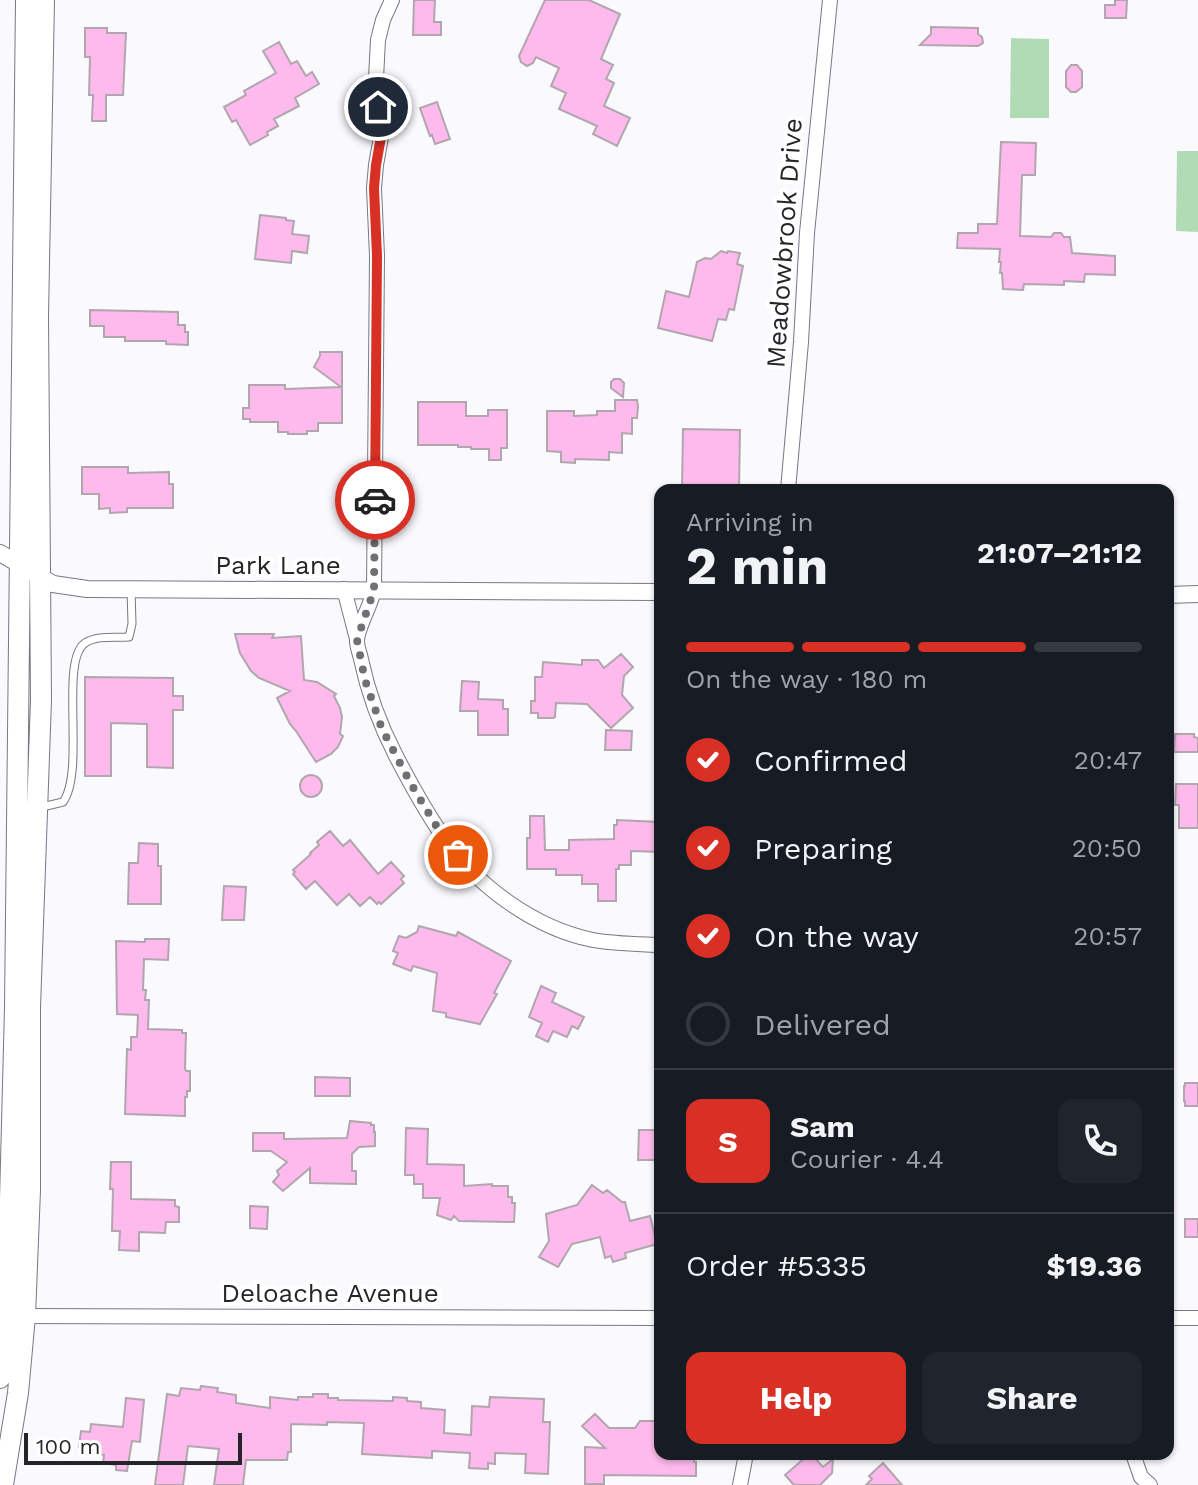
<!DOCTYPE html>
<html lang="en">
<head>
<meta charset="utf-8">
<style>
	:root { --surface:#171b24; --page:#20242c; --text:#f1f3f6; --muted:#9ea1a6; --line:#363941; --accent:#d93025 }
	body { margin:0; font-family:"Work Sans",sans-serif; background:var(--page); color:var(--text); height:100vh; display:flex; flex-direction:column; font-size:30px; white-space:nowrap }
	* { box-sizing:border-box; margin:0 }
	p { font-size:26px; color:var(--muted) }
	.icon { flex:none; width:44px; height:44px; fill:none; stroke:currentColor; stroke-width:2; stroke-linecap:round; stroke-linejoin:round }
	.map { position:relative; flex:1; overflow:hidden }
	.side { position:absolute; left:654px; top:484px; width:520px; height:976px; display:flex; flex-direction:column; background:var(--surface); border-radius:16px; box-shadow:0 2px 6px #0004 }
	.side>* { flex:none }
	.scale { position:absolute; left:24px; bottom:20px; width:218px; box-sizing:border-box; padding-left:8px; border:4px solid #252429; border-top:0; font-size:22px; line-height:28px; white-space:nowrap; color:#252429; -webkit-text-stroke:6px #fff; paint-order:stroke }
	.pin { position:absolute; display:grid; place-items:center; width:68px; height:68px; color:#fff; margin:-34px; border:4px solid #fff; border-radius:50%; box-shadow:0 2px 8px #0007 }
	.courier { position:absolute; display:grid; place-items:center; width:80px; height:80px; margin:-40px; border:6px solid #d93025; border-radius:50%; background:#fff; color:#222; box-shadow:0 2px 10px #0007 }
	.headline em { font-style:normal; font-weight:700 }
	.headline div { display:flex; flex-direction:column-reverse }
	.headline { display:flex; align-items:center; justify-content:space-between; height:136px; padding:0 32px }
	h1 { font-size:52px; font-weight:700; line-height:60px }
	.bar { display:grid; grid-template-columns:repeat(4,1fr); gap:12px 8px; align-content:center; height:96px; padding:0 32px }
	.bar i { height:10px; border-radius:6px; background:var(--line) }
	.bar .on { background:var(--accent) }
	.bar p { grid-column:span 4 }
	.line { display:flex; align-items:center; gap:20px; padding:0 32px; border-top:2px solid var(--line) }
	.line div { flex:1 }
	.round { display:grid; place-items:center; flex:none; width:84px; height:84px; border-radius:16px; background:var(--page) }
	ol { padding:0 32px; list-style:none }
	li { display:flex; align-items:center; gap:24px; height:88px }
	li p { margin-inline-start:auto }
	li .icon { padding:8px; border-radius:50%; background:var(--accent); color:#fff; stroke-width:4 }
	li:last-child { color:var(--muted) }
	li i { width:44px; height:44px; border:4px solid var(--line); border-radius:50% }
	.button { display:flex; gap:16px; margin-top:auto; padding:16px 32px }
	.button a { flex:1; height:92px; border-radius:16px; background:var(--accent); color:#fff; font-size:32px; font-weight:700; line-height:92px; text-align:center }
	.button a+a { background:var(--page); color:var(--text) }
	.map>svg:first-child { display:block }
</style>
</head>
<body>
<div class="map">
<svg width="1198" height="1485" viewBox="0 0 1198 1485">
	<rect width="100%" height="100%" fill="#faf9fe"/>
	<!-- green -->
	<path fill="#b1dbb5" d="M1011 38 1049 39V118H1010Z
		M1177 151H1198V232L1176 231Z"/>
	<!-- building -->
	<path fill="#febaec" stroke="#b1a6ae" stroke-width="2" d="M414 0H435L434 22H441V35H413Z
		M545 0H589L620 14 601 59 613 65 606 79 614 83 604 106 630 118 617 146 593 134 597 126 559 109 566 93 551 86 559 68 536 57 533 63 527 66 521 62 519 56Z
		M1115 0H1127L1126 18H1105V5H1115Z
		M931 27 978 28V34L982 37 983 43 978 46 920 45 931 34Z
		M85 28H107V33H126L123 95H106V121H92L93 95H89L90 57H85Z
		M279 42 291 64 297 61 306 76 312 72 319 84 295 98 299 106 274 119 278 126 267 132 268 135 250 145 236 120 232 122 224 107 246 95 244 91 276 73 263 51Z
		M1071 65H1077L1082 71V87L1076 92H1071L1066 87V71Z
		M437 102 450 139 435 144 432 135 430 136 420 108Z
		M1001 142 1036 143 1035 175H1022L1020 236 1051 237 1054 233H1061L1064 237H1070L1072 253 1115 256V275L1085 274 1084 282 1064 281V285L1024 284 1023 290 1003 289 1002 273H1000L1001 262H999L1000 249 957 248 958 233H978V224H997Z
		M260 215 286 218V220L294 221 292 234 309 236 307 253 292 251 291 263 255 259Z
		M721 251 727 253 728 251 740 253 737 264 743 266 734 310 729 309 726 320 718 319 712 341 658 328 666 291 689 297 697 262 705 258 711 259Z
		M90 310 178 312V325H185V332H188V345L166 344V341H125V337H104V326H90Z
		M320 352H342V423H318V431H307V434H288V432H278V422H250V419H243V408H249V385H285V389L341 387 314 367 320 356Z
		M614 379H620L624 383 623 397 611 388V382Z
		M615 400H637L638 406 637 418H632V434L622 433V453L609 452V460L575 459V463L561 462V452L547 451V411H574V416L597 415V411H615Z
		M418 402H466V416H488V410H507V448H501V460H489V449H471V447H458V445H418Z
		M683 429 740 430 739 490H682Z
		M82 467H128V473L169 472V484H173V508H127V512L110 513V508L99 509V494H82Z
		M235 634H274L272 638 301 636 304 680 317 682 336 694 334 696 340 708 342 717 340 734 343 736 338 747 331 754 316 762 296 731 290 724 277 698 290 691 259 678 251 671 240 653Z
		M621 654 633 667 624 676 622 695 633 708 611 728 587 704 556 703 555 717 553 718H538V713H531V701H535V677H542L543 662 582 665V660H598L604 668Z
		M85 677 173 678V696H183V710H173V768L147 767V724L111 723V776H85Z
		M462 681 479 682 478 699 503 700V709H508V735H478V711H460Z
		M606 730 632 731 631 750H605Z
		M1175 734H1194V737L1198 738V752H1174Z
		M300 786a11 11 0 1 1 22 0a11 11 0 1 1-22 0Z
		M1176 784H1198V828H1179V805H1175Z
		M530 816H544L545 850H569V840L614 839V825H617V820L660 822V852L631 851V865H619V869H616V901H598V884H582V875H556V869H527V838H530Z
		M330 831 343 846 350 840 378 874 391 862 404 876 401 879 404 883 381 904 379 902 377 904 370 897 360 906 349 894 337 905 315 881 306 889 293 874 295 872 293 870 311 854 310 853 319 845 317 842Z
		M139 843 158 844V866H161V904H128L129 863H138Z
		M224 886 246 887 244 920H222Z
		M419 926 456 936 458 932 511 961 494 993 497 994 480 1024 446 1017V1013L433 1011 437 973 413 966 411 971 393 964 398 953 393 951 399 936 406 938 417 932Z
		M145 939H169L168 960 144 959 143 990H146L145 1000H149L148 1029 182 1030V1033H186L185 1068 186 1071H190V1091H187V1097H185V1116L125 1114 127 1049 131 1050V1037H137L138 1015 117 1014 116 941 145 942Z
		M541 986 556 993 552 1002 584 1017 578 1029 572 1026 567 1037 553 1031 548 1042 536 1036 542 1023 529 1017Z
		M315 1077 350 1078V1096H315Z
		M1185 1083H1198V1106H1185V1101H1184V1086H1185Z
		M350 1121 371 1123V1125H374V1132H375V1146L359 1147 352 1154V1171H356V1184L310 1183V1168L283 1191 273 1182 279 1175 277 1171 287 1162 271 1151H253V1133H284V1139L347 1138Z
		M406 1128 428 1129 427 1164 464 1165V1186L492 1184V1186H508V1197H512V1203H515L514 1222 459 1221 454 1216 451 1220 437 1215 440 1198H423V1184H414V1175H405Z
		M639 1130H656L655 1160H638Z
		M111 1162H131V1199L175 1200V1206L179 1207V1222H166L165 1233 139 1232V1251L119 1250 120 1231H112L113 1189H110Z
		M592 1185 603 1193 607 1190 622 1202H625L630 1221 650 1216 657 1244 625 1253 626 1258 613 1262 611 1256 605 1258 600 1237 572 1244 558 1267 539 1257 549 1241 546 1214 577 1205Z
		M250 1206 268 1207 267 1229 250 1228Z
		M1185 1219H1198V1237H1185Z
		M201 1386 218 1388 217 1392 236 1395V1403L270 1408V1397L298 1400V1397H313V1394H328V1398H338V1400L393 1401V1397L407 1398V1401L421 1402V1408L445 1410 444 1433 471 1435 472 1406 489 1407 490 1397 544 1399 543 1422H550L548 1474 525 1473 526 1454 495 1453V1464L488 1463V1469L469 1468 470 1453 432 1451V1458L362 1454 364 1423 327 1422V1425L291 1424V1452H288L287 1460H246L243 1485H214L219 1449 188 1446 183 1485H155L167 1394 179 1396 181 1388 200 1390Z
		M126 1398 144 1400 140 1442 132 1441 127 1471 116 1470V1465L103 1463 104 1455 86 1453V1448L79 1447 81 1431 90 1432 91 1424 123 1427Z
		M595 1414 609 1428H635L640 1421H660V1454H688L689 1458H694V1462H696V1476L604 1475V1484H585V1447L605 1448 582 1426Z
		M808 1455 810 1458 813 1456 823 1467 833 1459 832 1473 820 1485H794L785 1475Z
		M883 1463 902 1485H866L872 1479 869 1476Z"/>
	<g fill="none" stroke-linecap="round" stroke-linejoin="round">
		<!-- service casing -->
		<g stroke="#797782" stroke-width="9">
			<path id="service" d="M38 808 63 802C86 770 59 661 85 643 97 635 115 638 129 637L132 624 131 589"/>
		</g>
		<!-- minor casing -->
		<g stroke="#797782" stroke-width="16">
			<path id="minor" d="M392 0 383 20 378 40 376 78 381 137 376 165 374 188 377 256 374 590C371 606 357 628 357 641 357 647 360 654 361 659 368 693 380 725 396 756 410 783 425 810 442 835 475 885 534 928 593 940 615 944 638 944 660 945
				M788 490 801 342 807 233 830 0
				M344 589 357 639
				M16 1316 660 1318
				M1168 1318H1198
				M1133 1454 1141 1477 1150 1485
				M740 1485 746 1454"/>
		</g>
		<!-- tertiary casing -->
		<g stroke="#797782" stroke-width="18">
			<path id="tertiary" d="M0 553 53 584 87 589 660 592
				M1168 595 1198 594"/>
		</g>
		<!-- secondary casing -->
		<g stroke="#797782" stroke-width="22">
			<path id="secondary" d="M0 1378 7 1316 15 1008 26 0
				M3 1485 18 1393 25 1316 30 1190V1007L41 700 38 316 44 0"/>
		</g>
		<!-- service -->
		<use href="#service" stroke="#fff" stroke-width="7"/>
		<!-- minor -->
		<use href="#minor" stroke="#fff" stroke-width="14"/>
		<!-- tertiary -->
		<use href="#tertiary" stroke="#fff" stroke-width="16"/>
		<!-- secondary -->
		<use href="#secondary" stroke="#fff" stroke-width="20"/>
	</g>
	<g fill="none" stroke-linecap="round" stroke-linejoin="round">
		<!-- done -->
		<path stroke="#706f74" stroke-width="8" stroke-dasharray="0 14.4" d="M375 500 374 590 357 640 365 680 382 729 411 784 443 837 458 855"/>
		<!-- route -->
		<path stroke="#d93025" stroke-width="10" d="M375 500 377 256 374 188 376 165 381 137 378 107"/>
	</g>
	<g text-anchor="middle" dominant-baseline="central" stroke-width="8" stroke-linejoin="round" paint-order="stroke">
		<!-- street labels -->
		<g font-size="26" fill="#252429" stroke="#fff">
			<text transform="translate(784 243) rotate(-86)">Meadowbrook Drive</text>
			<text x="278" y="565">Park Lane</text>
			<text x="330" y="1293">Deloache Avenue</text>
		</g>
	</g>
</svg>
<div class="scale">100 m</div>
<div class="pin" style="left:458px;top:855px;background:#ea580c"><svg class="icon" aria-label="bag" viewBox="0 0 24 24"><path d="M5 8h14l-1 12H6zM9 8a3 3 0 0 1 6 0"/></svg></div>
<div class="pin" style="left:378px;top:107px;background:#1f2937"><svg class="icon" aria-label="home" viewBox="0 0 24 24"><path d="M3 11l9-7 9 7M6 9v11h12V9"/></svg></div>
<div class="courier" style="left:375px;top:500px"><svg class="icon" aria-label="car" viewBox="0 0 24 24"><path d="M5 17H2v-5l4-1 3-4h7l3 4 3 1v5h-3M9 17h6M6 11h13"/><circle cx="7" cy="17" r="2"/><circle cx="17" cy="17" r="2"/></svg></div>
<section class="side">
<div class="headline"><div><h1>2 min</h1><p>Arriving in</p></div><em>21:07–21:12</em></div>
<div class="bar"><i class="on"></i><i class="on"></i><i class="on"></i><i></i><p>On the way · 180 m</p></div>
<ol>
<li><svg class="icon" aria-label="check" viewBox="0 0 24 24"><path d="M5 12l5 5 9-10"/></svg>Confirmed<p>20:47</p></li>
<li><svg class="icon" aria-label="check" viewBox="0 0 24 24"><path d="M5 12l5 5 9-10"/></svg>Preparing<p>20:50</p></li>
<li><svg class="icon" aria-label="check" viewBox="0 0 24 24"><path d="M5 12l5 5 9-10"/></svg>On the way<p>20:57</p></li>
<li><i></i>Delivered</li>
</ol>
<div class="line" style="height:144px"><b class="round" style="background:var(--accent);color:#fff">S</b><div><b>Sam</b><p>Courier · 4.4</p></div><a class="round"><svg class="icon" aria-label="phone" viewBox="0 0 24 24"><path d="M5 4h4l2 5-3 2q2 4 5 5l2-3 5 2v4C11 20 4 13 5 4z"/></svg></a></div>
<div class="line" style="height:104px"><div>Order #5335</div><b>$19.36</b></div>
<div class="button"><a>Help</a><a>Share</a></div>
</section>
</div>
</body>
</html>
